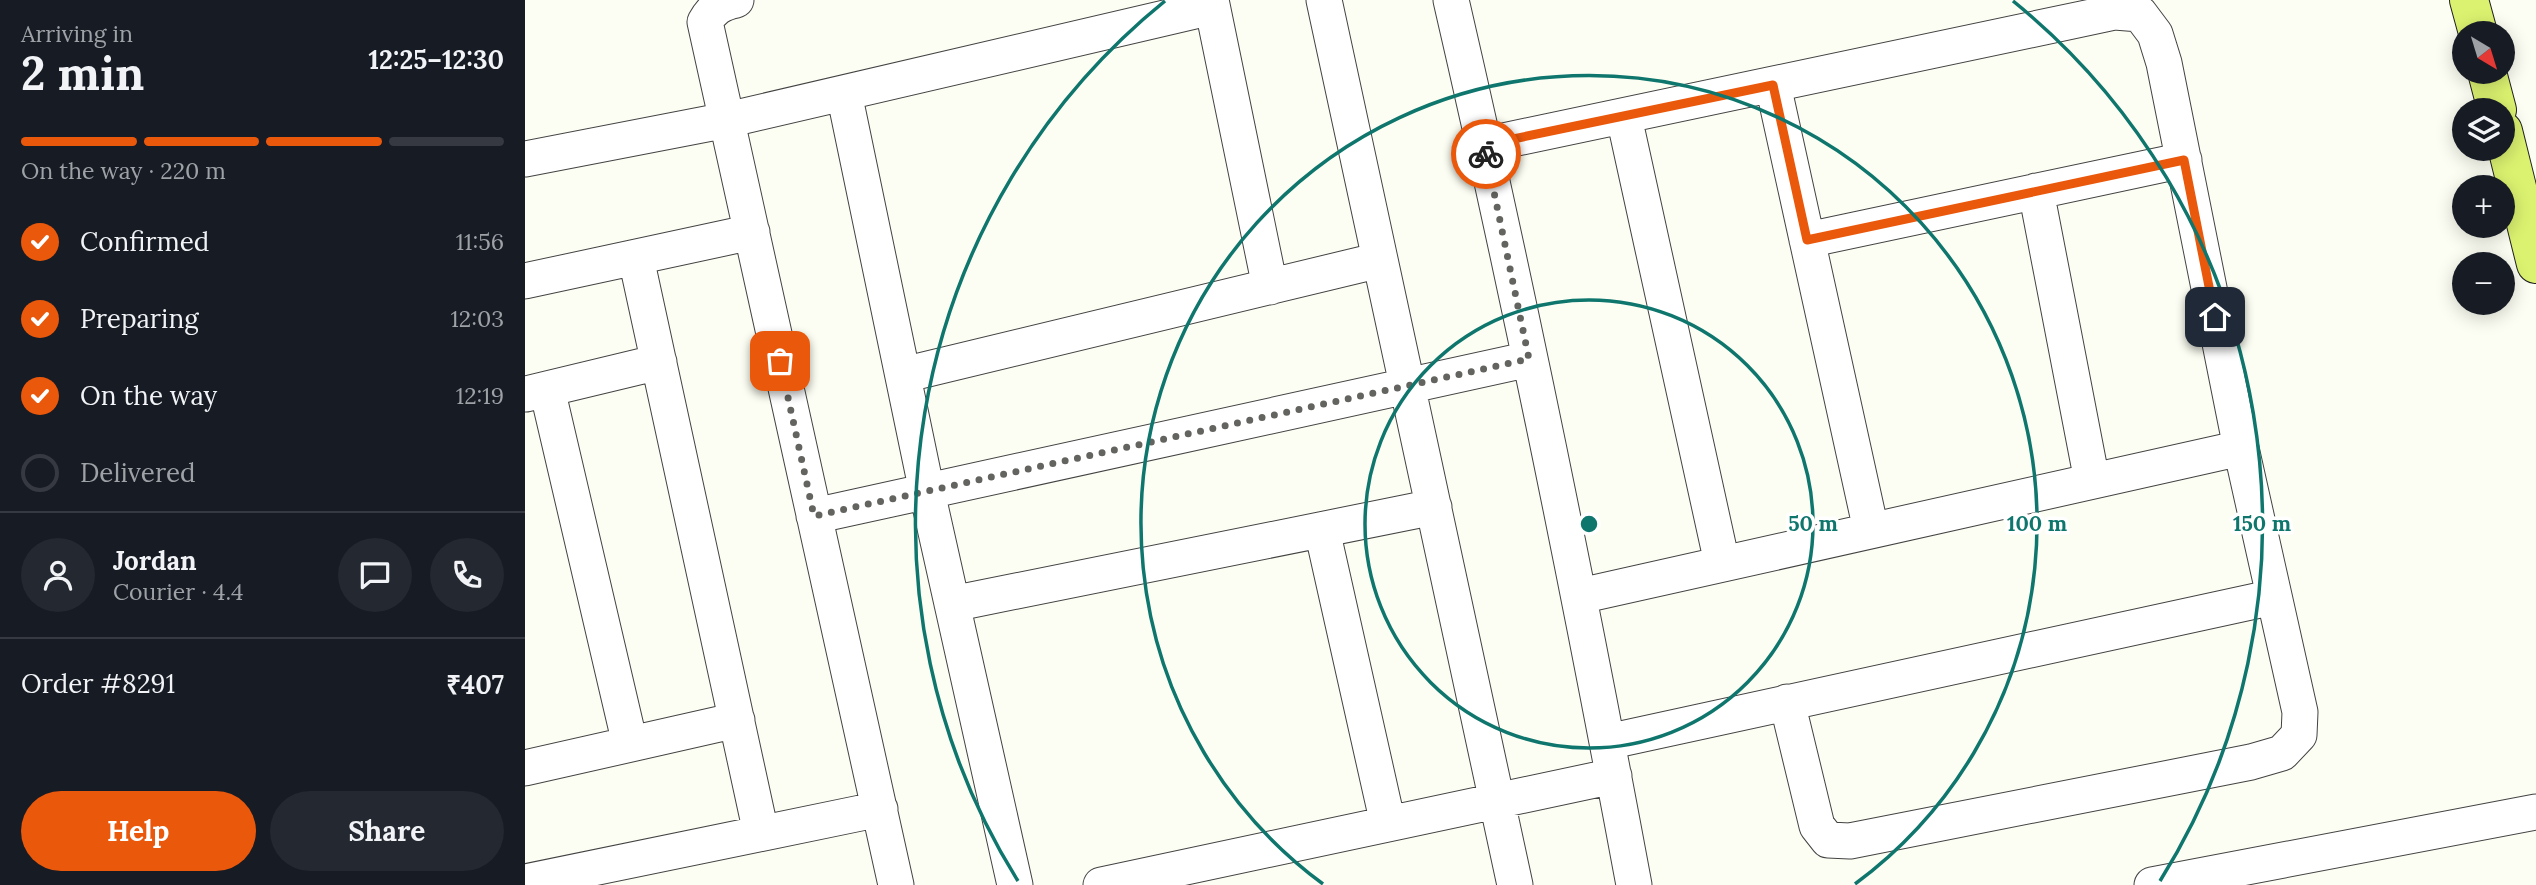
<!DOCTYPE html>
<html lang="en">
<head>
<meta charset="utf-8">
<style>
	:root { --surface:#171b24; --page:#242831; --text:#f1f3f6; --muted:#9ea1a6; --line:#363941; --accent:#ea580c }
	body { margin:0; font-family:Lora,serif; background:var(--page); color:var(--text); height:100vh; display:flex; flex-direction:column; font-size:26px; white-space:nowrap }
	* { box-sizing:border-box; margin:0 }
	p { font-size:23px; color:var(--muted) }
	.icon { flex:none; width:38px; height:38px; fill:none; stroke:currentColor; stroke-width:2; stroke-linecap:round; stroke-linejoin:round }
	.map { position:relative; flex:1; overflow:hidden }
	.details { display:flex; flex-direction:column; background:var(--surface); width:525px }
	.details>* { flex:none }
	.needle { width:46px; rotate:142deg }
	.controls { position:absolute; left:1927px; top:21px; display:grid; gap:14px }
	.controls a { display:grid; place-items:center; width:63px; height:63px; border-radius:50%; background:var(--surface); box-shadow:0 4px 18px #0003; font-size:35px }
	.pin { position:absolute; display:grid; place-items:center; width:60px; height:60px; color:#fff; margin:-30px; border-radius:14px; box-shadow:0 4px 10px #0006 }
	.courier { position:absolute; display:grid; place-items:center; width:70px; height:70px; margin:-35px; border:5px solid #ea580c; border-radius:50%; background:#fff; color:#222; box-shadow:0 2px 9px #0007 }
	.headline em { font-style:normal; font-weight:700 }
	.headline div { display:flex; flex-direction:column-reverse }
	.headline { display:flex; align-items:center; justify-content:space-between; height:119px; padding:0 21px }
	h1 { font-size:46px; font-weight:700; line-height:52px }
	.bar { display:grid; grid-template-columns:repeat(4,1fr); gap:10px 7px; align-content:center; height:84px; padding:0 21px }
	.bar i { height:9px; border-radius:5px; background:var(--line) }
	.bar .active { background:var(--accent) }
	.bar p { grid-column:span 4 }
	.line { display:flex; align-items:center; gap:18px; padding:0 21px; border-top:2px solid var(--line) }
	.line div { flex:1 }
	.round { display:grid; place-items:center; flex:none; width:74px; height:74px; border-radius:37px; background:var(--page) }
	ol { padding:0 21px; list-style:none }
	li { display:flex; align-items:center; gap:21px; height:77px }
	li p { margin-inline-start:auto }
	li .icon { padding:7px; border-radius:50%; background:var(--accent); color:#fff; stroke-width:4 }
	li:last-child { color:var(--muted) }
	li i { width:38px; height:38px; border:4px solid var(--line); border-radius:50% }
	.button { display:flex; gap:14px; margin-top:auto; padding:14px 21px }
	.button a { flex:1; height:80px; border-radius:42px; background:var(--accent); color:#fff; font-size:28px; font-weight:700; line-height:80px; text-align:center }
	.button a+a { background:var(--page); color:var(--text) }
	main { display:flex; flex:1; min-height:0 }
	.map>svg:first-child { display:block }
</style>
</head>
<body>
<main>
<section class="details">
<div class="headline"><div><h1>2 min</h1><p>Arriving in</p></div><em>12:25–12:30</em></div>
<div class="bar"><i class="active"></i><i class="active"></i><i class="active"></i><i></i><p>On the way · 220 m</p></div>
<ol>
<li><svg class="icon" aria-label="check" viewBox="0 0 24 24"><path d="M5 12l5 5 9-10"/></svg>Confirmed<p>11:56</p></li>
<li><svg class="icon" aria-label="check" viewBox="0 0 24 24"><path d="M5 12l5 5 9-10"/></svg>Preparing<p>12:03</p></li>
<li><svg class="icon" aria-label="check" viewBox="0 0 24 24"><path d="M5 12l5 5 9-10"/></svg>On the way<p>12:19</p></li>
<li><i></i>Delivered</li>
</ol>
<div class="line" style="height:126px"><a class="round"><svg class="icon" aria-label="person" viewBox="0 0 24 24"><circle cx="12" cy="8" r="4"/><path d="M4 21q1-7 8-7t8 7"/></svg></a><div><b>Jordan</b><p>Courier · 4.4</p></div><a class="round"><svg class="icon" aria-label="chat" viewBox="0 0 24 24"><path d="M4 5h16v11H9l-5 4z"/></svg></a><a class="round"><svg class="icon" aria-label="phone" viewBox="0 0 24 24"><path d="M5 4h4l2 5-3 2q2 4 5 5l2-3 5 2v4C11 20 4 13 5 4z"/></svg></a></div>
<div class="line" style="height:91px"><div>Order #8291</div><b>₹407</b></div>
<div class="button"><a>Help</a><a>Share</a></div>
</section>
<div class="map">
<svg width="2011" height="885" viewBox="0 0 2011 885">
	<rect width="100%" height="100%" fill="#fcfef3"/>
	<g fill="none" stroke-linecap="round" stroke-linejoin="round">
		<!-- minor casing -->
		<g stroke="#434343" stroke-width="37">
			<path id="minor" d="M211 0C196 3 187 9 180 22L371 885
				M686 0 745 287
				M799 0 990 885
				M926 0C994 294 1054 589 1109 885
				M1248 85 1346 530
				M319 93 402 492 490 885
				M1099 117 1197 563
				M959 145 1590 12 1615 14 1630 34 1639 63 1716 448 1775 712 1774 735 1757 753 1726 762 1325 841 1303 840 1292 826 1262 702
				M0 159 202 120 687 7
				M1511 191 1567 481
				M1282 240 1659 160
				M111 258 236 833
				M0 281 227 232
				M378 375 855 260
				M22 389 105 744
				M1 394 134 362
				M289 516 1005 359
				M797 530 863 824
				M1055 596 1716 448
				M427 604 909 507
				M1082 742 1749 597
				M0 768 212 720
				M0 882 355 809
				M576 885 1089 776
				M1627 885 2011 812"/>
		</g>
		<!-- primary casing -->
		<g stroke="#212121" stroke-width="40">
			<path id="primary" d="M1944 0 1953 33
				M1962 72 1972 110
				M1978 131 2011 264"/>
		</g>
		<!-- minor -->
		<use href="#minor" stroke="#fff" stroke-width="35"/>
		<!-- primary -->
		<use href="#primary" stroke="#dbf270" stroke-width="38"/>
	</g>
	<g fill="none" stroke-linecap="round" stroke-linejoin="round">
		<!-- done -->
		<path stroke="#63635f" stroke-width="7" stroke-dasharray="0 12.6" d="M255 361 289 516 1004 359 961 154"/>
		<!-- route -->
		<path stroke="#ea580c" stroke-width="9" d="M961 154 959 145 1248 85 1282 240 1659 160 1690 317"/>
	</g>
	<!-- distance rings -->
	<g fill="none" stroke="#0f766e" stroke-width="3.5">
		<circle cx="1064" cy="524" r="224"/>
		<path d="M798 884A448 448 0 1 1 1330 884"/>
		<path d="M493 881A673 673 0 0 1 640 1M1488 1A673 673 0 0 1 1635 881"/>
	</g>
	<circle cx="1064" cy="524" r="10" fill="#0f766e" stroke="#fff" stroke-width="3.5"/>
	<g font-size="21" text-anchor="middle" font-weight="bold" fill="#0f766e" stroke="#fff" stroke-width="7" stroke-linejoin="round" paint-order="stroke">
		<text x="1288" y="531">50 m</text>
		<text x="1512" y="531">100 m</text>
		<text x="1737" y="531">150 m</text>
	</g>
</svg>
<div class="controls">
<a><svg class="needle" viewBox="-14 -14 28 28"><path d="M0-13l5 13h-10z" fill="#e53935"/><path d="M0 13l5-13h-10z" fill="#9ea1a6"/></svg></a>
<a><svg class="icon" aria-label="layers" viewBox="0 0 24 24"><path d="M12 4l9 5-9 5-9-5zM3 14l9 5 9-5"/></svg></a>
<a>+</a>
<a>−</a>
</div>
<div class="pin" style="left:255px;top:361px;background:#ea580c"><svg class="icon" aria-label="bag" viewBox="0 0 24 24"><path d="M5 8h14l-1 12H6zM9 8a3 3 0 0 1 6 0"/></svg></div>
<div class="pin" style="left:1690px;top:317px;background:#1f2937"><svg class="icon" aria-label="home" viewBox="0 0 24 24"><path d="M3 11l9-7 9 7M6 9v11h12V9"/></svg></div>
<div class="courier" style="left:961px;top:154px"><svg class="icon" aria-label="bike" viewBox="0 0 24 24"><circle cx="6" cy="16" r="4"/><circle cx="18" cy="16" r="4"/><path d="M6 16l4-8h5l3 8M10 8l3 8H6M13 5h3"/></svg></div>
</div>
</main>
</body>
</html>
